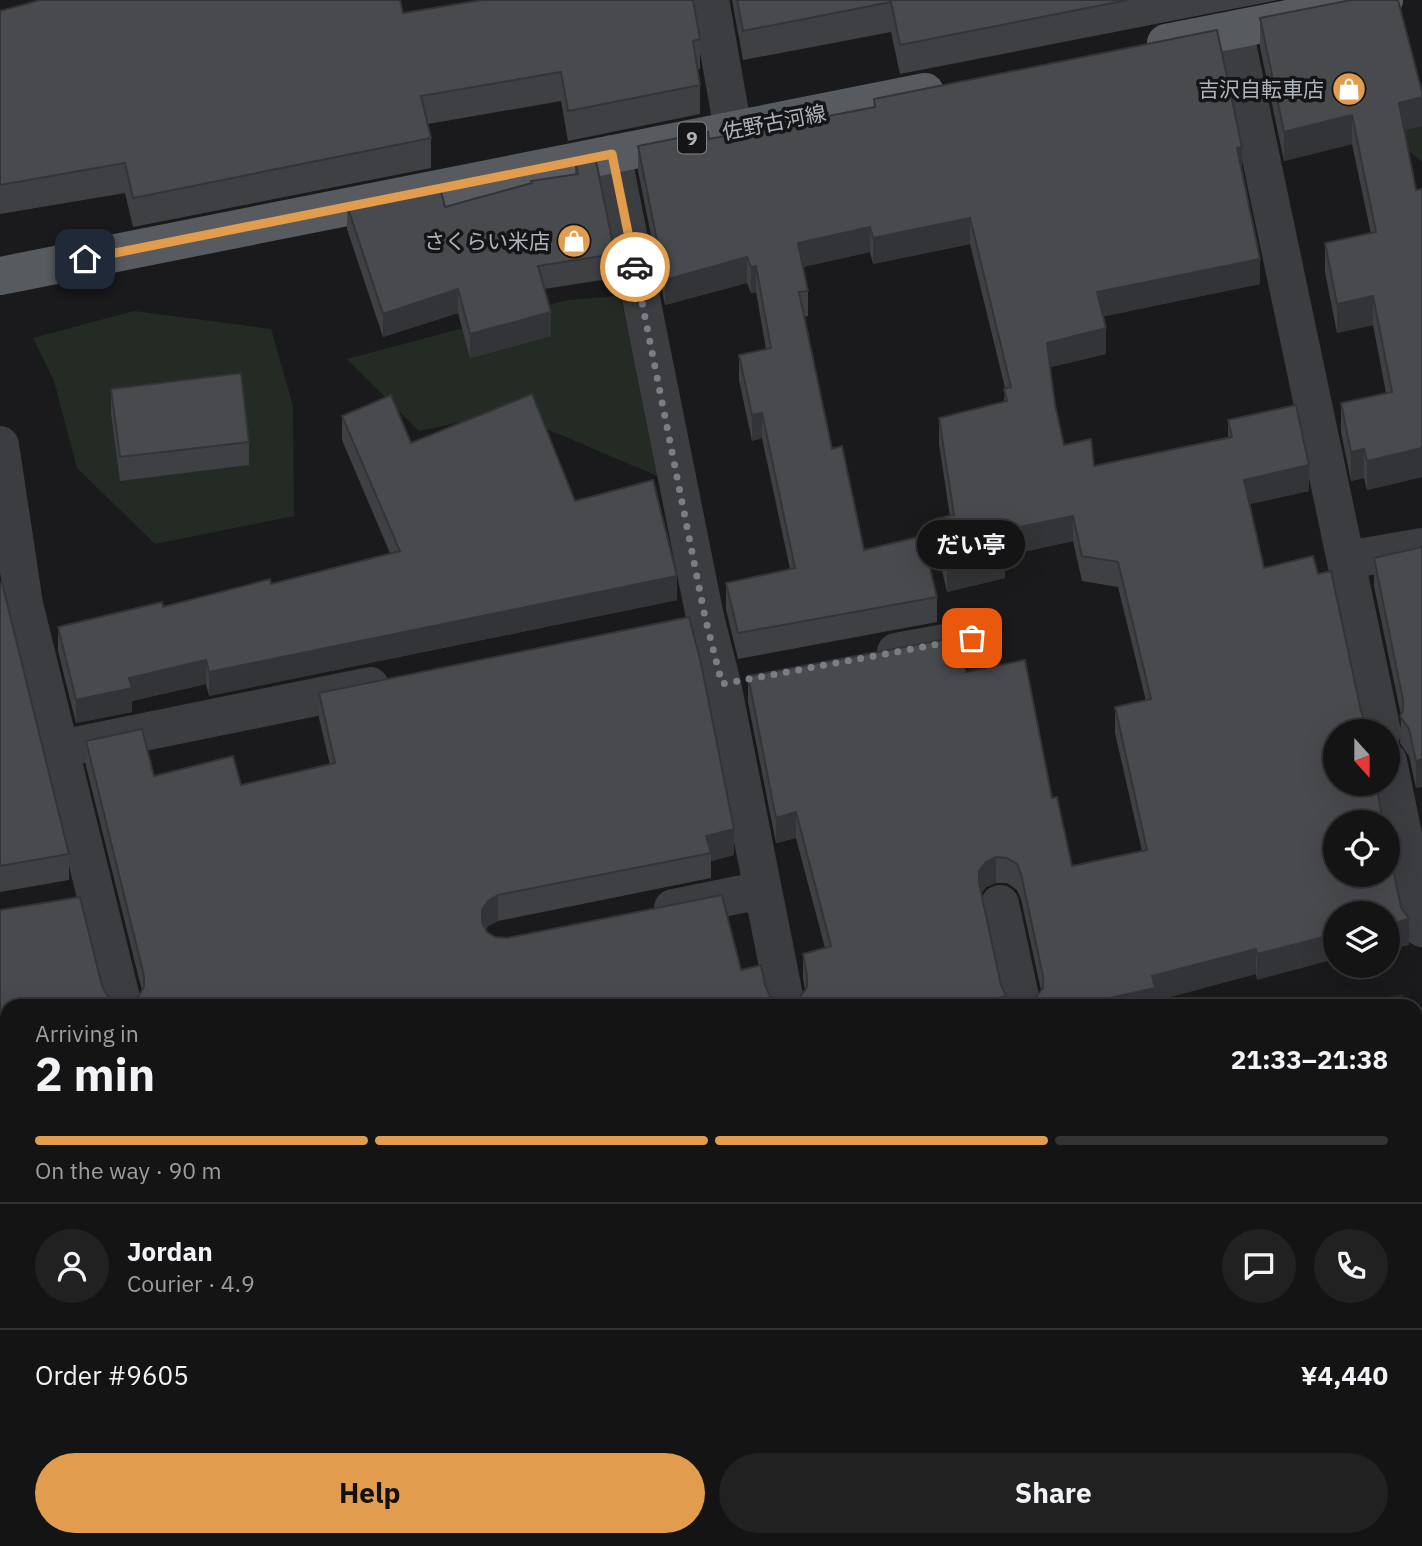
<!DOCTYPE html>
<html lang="en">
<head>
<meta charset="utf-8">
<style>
	:root { --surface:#141415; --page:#212122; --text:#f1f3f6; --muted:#9d9ea0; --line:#333334; --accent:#e19d4d }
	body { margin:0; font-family:"IBM Plex Sans","Noto Sans JP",sans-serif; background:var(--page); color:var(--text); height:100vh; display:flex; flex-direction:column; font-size:26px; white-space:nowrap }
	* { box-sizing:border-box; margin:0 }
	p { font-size:23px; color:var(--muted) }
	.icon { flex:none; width:38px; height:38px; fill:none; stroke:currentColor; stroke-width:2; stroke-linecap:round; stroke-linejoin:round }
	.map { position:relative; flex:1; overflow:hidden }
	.details { position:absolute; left:0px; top:999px; width:1423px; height:548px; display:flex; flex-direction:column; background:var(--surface); border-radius:21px 21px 0 0; box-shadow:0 7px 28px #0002,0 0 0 2px var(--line) }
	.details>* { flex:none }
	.needle { width:46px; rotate:159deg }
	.fabs { position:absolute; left:1323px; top:719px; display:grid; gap:14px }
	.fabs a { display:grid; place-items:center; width:77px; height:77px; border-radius:50%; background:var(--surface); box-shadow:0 7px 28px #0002,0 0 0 2px var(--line); font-size:35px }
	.pin { position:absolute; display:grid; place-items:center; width:60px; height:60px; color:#fff; margin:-30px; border-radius:14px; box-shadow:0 4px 10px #0006 }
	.courier { position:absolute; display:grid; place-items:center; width:70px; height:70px; margin:-35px; border:5px solid #e19d4d; border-radius:50%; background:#fff; color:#222; box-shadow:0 2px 9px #0007 }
	.bubble { position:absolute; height:49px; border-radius:24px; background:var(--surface); box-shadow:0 7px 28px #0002,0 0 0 2px var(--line); font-size:23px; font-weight:700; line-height:49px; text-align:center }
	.summary em { font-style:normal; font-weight:700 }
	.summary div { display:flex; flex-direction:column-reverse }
	.summary { display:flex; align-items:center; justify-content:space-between; height:119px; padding:0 35px }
	h1 { font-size:46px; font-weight:700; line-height:52px }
	.bar { display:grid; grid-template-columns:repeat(4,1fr); gap:10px 7px; align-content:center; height:84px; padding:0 35px }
	.bar i { height:9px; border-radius:5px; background:var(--line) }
	.bar .active { background:var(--accent) }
	.bar p { grid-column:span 4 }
	.line { display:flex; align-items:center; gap:18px; padding:0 35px; border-top:2px solid var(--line) }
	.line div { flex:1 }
	.round { display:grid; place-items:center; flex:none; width:74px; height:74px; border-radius:37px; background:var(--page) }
	.button { display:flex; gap:14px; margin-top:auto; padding:14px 35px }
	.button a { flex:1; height:80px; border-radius:42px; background:var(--accent); color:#111; font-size:28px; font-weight:700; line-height:80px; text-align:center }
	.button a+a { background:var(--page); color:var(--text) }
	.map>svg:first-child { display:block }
</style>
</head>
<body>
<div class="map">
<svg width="1422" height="1546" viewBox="0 0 1422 1546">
	<rect width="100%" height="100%" fill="#1a1a1c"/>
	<!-- green -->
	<path fill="#242b24" d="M1422 117V162L1409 151 1397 119Z
		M620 296 662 478 507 412 419 431 347 359 568 300Z
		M134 311 271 329 293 406 294 516 155 544 77 468 54 381 33 338Z
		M1403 994 1405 1006H1340Z
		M1416 1059 1422 1090V1359L1416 1361Z
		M1416 1362H1422V1546H1163L1161 1540H1416Z
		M7 1530V1540H220L221 1546H0V1532Z
		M679 1540H759L763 1546H651Z"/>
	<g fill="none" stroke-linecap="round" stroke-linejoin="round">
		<!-- minor -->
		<path stroke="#3b3d40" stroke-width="38" d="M710 0 733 130
			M1234 30 1382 732
			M612 154 705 617 722 684 786 1006
			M0 445 24 604 123 1006
			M1347 560 1422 547
			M896 652 972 638
			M60 749 370 686
			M1388 761 1422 928
			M1000 904 1022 1006
			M673 908 762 890
			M0 1513 7 1511
			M236 1540 237 1546
			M892 1540 893 1546
			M1131 1540 1133 1546
			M567 1542 578 1540"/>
		<!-- primary -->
		<path stroke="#575a5f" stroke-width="38" d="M1166 43 1384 0
			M0 276 925 92"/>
	</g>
	<!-- wall -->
	<path fill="#3f4043" d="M732 0H1278L900 74 891 32 743 60Z
		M0 11 403 13 700 39V69H698L700 85V114L568 141 561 101 428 124 431 138V168L133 227 125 193 0 214Z
		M1260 18 1422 92V126L1404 130 1416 190 1422 189V477L1367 490 1364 478 1351 481 1341 432V403L1386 393 1373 325 1337 333 1325 272V243L1371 234 1352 144 1284 161 1260 47Z
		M874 99 1242 169 1260 284 1103 316 1106 354 1050 367 1055 405 1064 445 1094 466 1228 437V420L1309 491 1250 504 1264 568 1318 574 1361 711 1370 732H1335L1409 945 1335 914 1257 980 1256 974 1155 1001V1006H1036V997L1041 990 1021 899 1017 890 1007 883H996L986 887 981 894 1001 985 1006 1006H7V1293L0 1295V910L102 986 107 995 116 1001 128 1002 138 997 142 991 86 766V741L154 776 241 785 330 765 319 718V693L734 855 711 861V878L498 921 488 926 486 929 487 932 495 937 741 970 765 985 770 996 780 1001 791 1002 800 997 805 990 803 979V954L825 948 796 838 776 843 748 702V676L949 649 1052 798 1072 866 1142 851 1115 733V707L1146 701 1118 587 1082 581 1073 541 1005 556V578L947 592 936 545V519L950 516 939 444V418L1004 402 1005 388 970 244 873 264 870 252 803 267 808 291V316L804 317 832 449 864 550 937 597V622L738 659 726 609V583L790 569 762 438 752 441 739 380V355L766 349 756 292 751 293 747 283 665 305 638 171V146L709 139 874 108Z
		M575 160 615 254V278L544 289 551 336 470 358 458 313 383 337 347 229V205L445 207 575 174Z
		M111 389 249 442V465L120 481 111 413Z
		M342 416 411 443 575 501 677 600 209 696 206 684 132 701V712L76 723 58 651V627L271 584 390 553 342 440Z
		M1422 547 1416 788 1409 756 1400 743 1401 715 1374 586V558Z
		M0 583 69 854V880L0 892Z
		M1422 1410V1509L1416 1510V1412Z
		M462 1540H538V1546H464Z
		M765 1540H873L766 1545Z
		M1052 1540H1115L1116 1546H1053Z"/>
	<!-- shaded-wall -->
	<path fill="#333437" d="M1422 97V126L1399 132V103Z
		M1352 115V144L1284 161V132Z
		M1242 147V172L1237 148Z
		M970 218V244L873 264V238Z
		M870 227V252L798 268V243Z
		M747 257V283L665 305V280Z
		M1260 259V284L1097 318V292Z
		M756 266V292L751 293V267Z
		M458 289V313L383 337V314Z
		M1373 296V325L1337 333V304Z
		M551 312V336L470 358V334Z
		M1106 328V354L1047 368V343Z
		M762 413V438L752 441V415Z
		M1422 448V477L1367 490V461Z
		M1364 449V478L1351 481V452Z
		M1309 465V491L1244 505V480Z
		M1073 516V541L1005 556V578L947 592V566L1000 531Z
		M677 576V600L209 696V672Z
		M206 660V684L132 701V712L76 723V700L129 678Z
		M1422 759V787L1416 788V761Z
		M796 812V838L776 843V818Z
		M734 829V855L711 861V853L706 836Z
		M996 857V883L986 887 979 897V871L986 862Z
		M498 895V921L488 926 482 936V910L488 901Z
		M1409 919V945L1388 950V925Z
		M1335 934V959L1257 980V954Z
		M1256 949V974L1155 1001V1006H1105V999L1152 976Z
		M1006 996V1006H966Z
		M7 1268V1293L0 1295V1270Z
		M7 1445V1475L0 1476V1446Z
		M522 1540H538V1546H496Z"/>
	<!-- building -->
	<path fill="#494a4e" stroke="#333437" stroke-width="2" d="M40 0H400L403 13 482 0H693L700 39 693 41 700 85 568 111 561 72 421 96 431 138 133 198 125 163 0 185V11Z
		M737 0H1128L900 45 891 2 743 31Z
		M1351 0H1398L1422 92V97L1399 103 1416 190 1422 189V448L1367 461 1364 449 1351 452 1341 403 1392 392 1373 296 1337 304 1325 243 1376 232 1352 115 1284 132 1260 18Z
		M1217 30 1242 147 1237 148 1260 259 1097 292 1106 328 1047 343 1055 405 1064 445 1091 439 1094 466 1232 437 1228 420 1296 405 1309 465 1244 480 1264 568 1313 556 1318 574 1331 571 1361 711 1365 721 1370 724 1367 732H1335V784H1376L1383 822H1335V875H1388V844L1401 907 1409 919 1388 925V914H1335V934L1257 954 1256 949 1152 976 1155 988 1105 999 1107 1006H1038L1036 997 1043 988V976L1021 874 1017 864 1007 858 996 857 986 862 979 871V883L1001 985 1006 996 966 1006H7V1268L0 1270V910L80 897 102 986 107 995 116 1001 128 1002 138 997 144 987V976L86 741 142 729 154 776 233 756 241 785 335 763 319 693 689 617 701 663 734 829 706 836 711 853 498 895 488 901 482 910V922L487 932 495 937 507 938 722 895 741 970 761 965 765 985 770 996 780 1001 791 1002 800 997 807 987V976L803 954 831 946 796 812 776 818 748 676 947 639 949 649 960 647 966 672 1025 660 1052 798 1057 797 1072 866 1147 850 1115 707 1151 699 1118 562 1082 556 1073 516 1000 531 1005 553 947 566 936 519 954 515 939 418 1007 401 1004 389 1011 387 970 218 873 238 870 227 798 243 808 291 799 292 832 449 842 446 864 550 922 536 937 597 738 633 726 583 795 568 762 413 752 415 739 355 771 348 756 266 751 267 747 257 665 280 638 146 708 132 709 139 875 107 874 99Z
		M595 156 615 254 538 266 551 312 470 334 458 289 383 314 347 205 440 187 445 207 532 183 531 181 578 174 575 160Z
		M241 373 249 442 120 457 111 389Z
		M532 394 575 501 653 480 677 576 209 672 206 660 129 678 132 688 76 700 58 627 162 602 163 607 270 579 271 584 400 551 342 416 391 395 411 443Z
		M1422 547V759L1416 761 1409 729 1400 716 1403 711V700L1374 558Z
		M0 583H2L69 854 0 866Z
		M7 1357V1445L0 1446V1359Z
		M1422 1410V1477L1416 1478V1412Z
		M303 1540H456L457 1546H297L296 1542Z
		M468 1540H522L496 1546H469Z
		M770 1540H873L874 1546H762L771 1544Z
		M1057 1540H1115L1116 1546H1059Z"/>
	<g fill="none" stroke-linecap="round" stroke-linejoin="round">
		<!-- done -->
		<path stroke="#7a7d83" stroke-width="7" stroke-dasharray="0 12.6" d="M635 267 705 617 722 684 972 638"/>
		<!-- route -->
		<path stroke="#e19d4d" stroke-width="9" d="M85 259 612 154 635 267"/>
	</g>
	<!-- icons -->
	<defs>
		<g id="shop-disc" transform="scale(1.75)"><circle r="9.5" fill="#e19d4d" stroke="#151517"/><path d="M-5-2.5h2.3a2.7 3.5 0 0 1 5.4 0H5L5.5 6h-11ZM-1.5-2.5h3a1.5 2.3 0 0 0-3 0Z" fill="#fff"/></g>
	</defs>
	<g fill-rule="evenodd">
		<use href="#shop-disc" x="1349" y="89"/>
		<use href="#shop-disc" x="574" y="241"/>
	</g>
	<g text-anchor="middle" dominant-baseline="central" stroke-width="7" stroke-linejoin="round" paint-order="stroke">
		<!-- shield labels -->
		<rect fill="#151517" stroke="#808489" stroke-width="2" x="678" y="122.5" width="28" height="31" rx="5"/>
		<g font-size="19" font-weight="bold" fill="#aeb3ba">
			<text x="692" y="138">9</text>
		</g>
		<!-- poi labels -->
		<g font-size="21" fill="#aeb3ba" stroke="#151517" text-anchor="end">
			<text x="1324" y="89">吉沢自転車店</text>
			<text x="550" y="241">さくらい米店</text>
		</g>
		<!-- street labels -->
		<g font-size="21" fill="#aeb3ba" stroke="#151517">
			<text transform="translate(774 122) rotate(-11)">佐野古河線</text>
		</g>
	</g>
</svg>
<div class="fabs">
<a><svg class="needle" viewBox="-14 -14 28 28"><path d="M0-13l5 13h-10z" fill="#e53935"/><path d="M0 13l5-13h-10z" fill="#9d9ea0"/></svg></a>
<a><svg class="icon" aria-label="locate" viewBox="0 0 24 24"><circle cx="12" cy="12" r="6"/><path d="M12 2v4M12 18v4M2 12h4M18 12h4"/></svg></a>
<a><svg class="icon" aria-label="layers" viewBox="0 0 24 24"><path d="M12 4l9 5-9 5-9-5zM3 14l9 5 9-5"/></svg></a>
</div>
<div class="pin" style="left:972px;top:638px;background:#ea580c"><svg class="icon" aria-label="bag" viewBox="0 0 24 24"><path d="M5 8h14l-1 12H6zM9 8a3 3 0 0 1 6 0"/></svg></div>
<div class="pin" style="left:85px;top:259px;background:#1f2937"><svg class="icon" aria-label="home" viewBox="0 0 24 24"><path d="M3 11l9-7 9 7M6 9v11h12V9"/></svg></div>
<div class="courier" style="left:635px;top:267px"><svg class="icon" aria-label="car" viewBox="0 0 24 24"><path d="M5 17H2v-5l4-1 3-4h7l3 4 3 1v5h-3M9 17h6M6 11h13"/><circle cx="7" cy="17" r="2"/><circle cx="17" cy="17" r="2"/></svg></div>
<div class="bubble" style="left:917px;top:520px;width:108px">だい亭</div>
<section class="details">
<div class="summary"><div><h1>2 min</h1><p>Arriving in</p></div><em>21:33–21:38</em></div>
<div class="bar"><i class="active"></i><i class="active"></i><i class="active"></i><i></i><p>On the way · 90 m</p></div>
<div class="line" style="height:126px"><a class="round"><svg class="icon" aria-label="person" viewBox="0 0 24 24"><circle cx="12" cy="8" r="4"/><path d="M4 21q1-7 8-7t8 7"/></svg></a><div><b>Jordan</b><p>Courier · 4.9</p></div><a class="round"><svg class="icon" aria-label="chat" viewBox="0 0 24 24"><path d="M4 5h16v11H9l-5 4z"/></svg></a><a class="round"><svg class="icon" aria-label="phone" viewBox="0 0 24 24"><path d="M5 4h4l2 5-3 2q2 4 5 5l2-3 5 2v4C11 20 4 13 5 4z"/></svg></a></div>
<div class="line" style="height:91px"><div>Order #9605</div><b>¥4,440</b></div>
<div class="button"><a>Help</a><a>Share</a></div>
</section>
</div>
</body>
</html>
